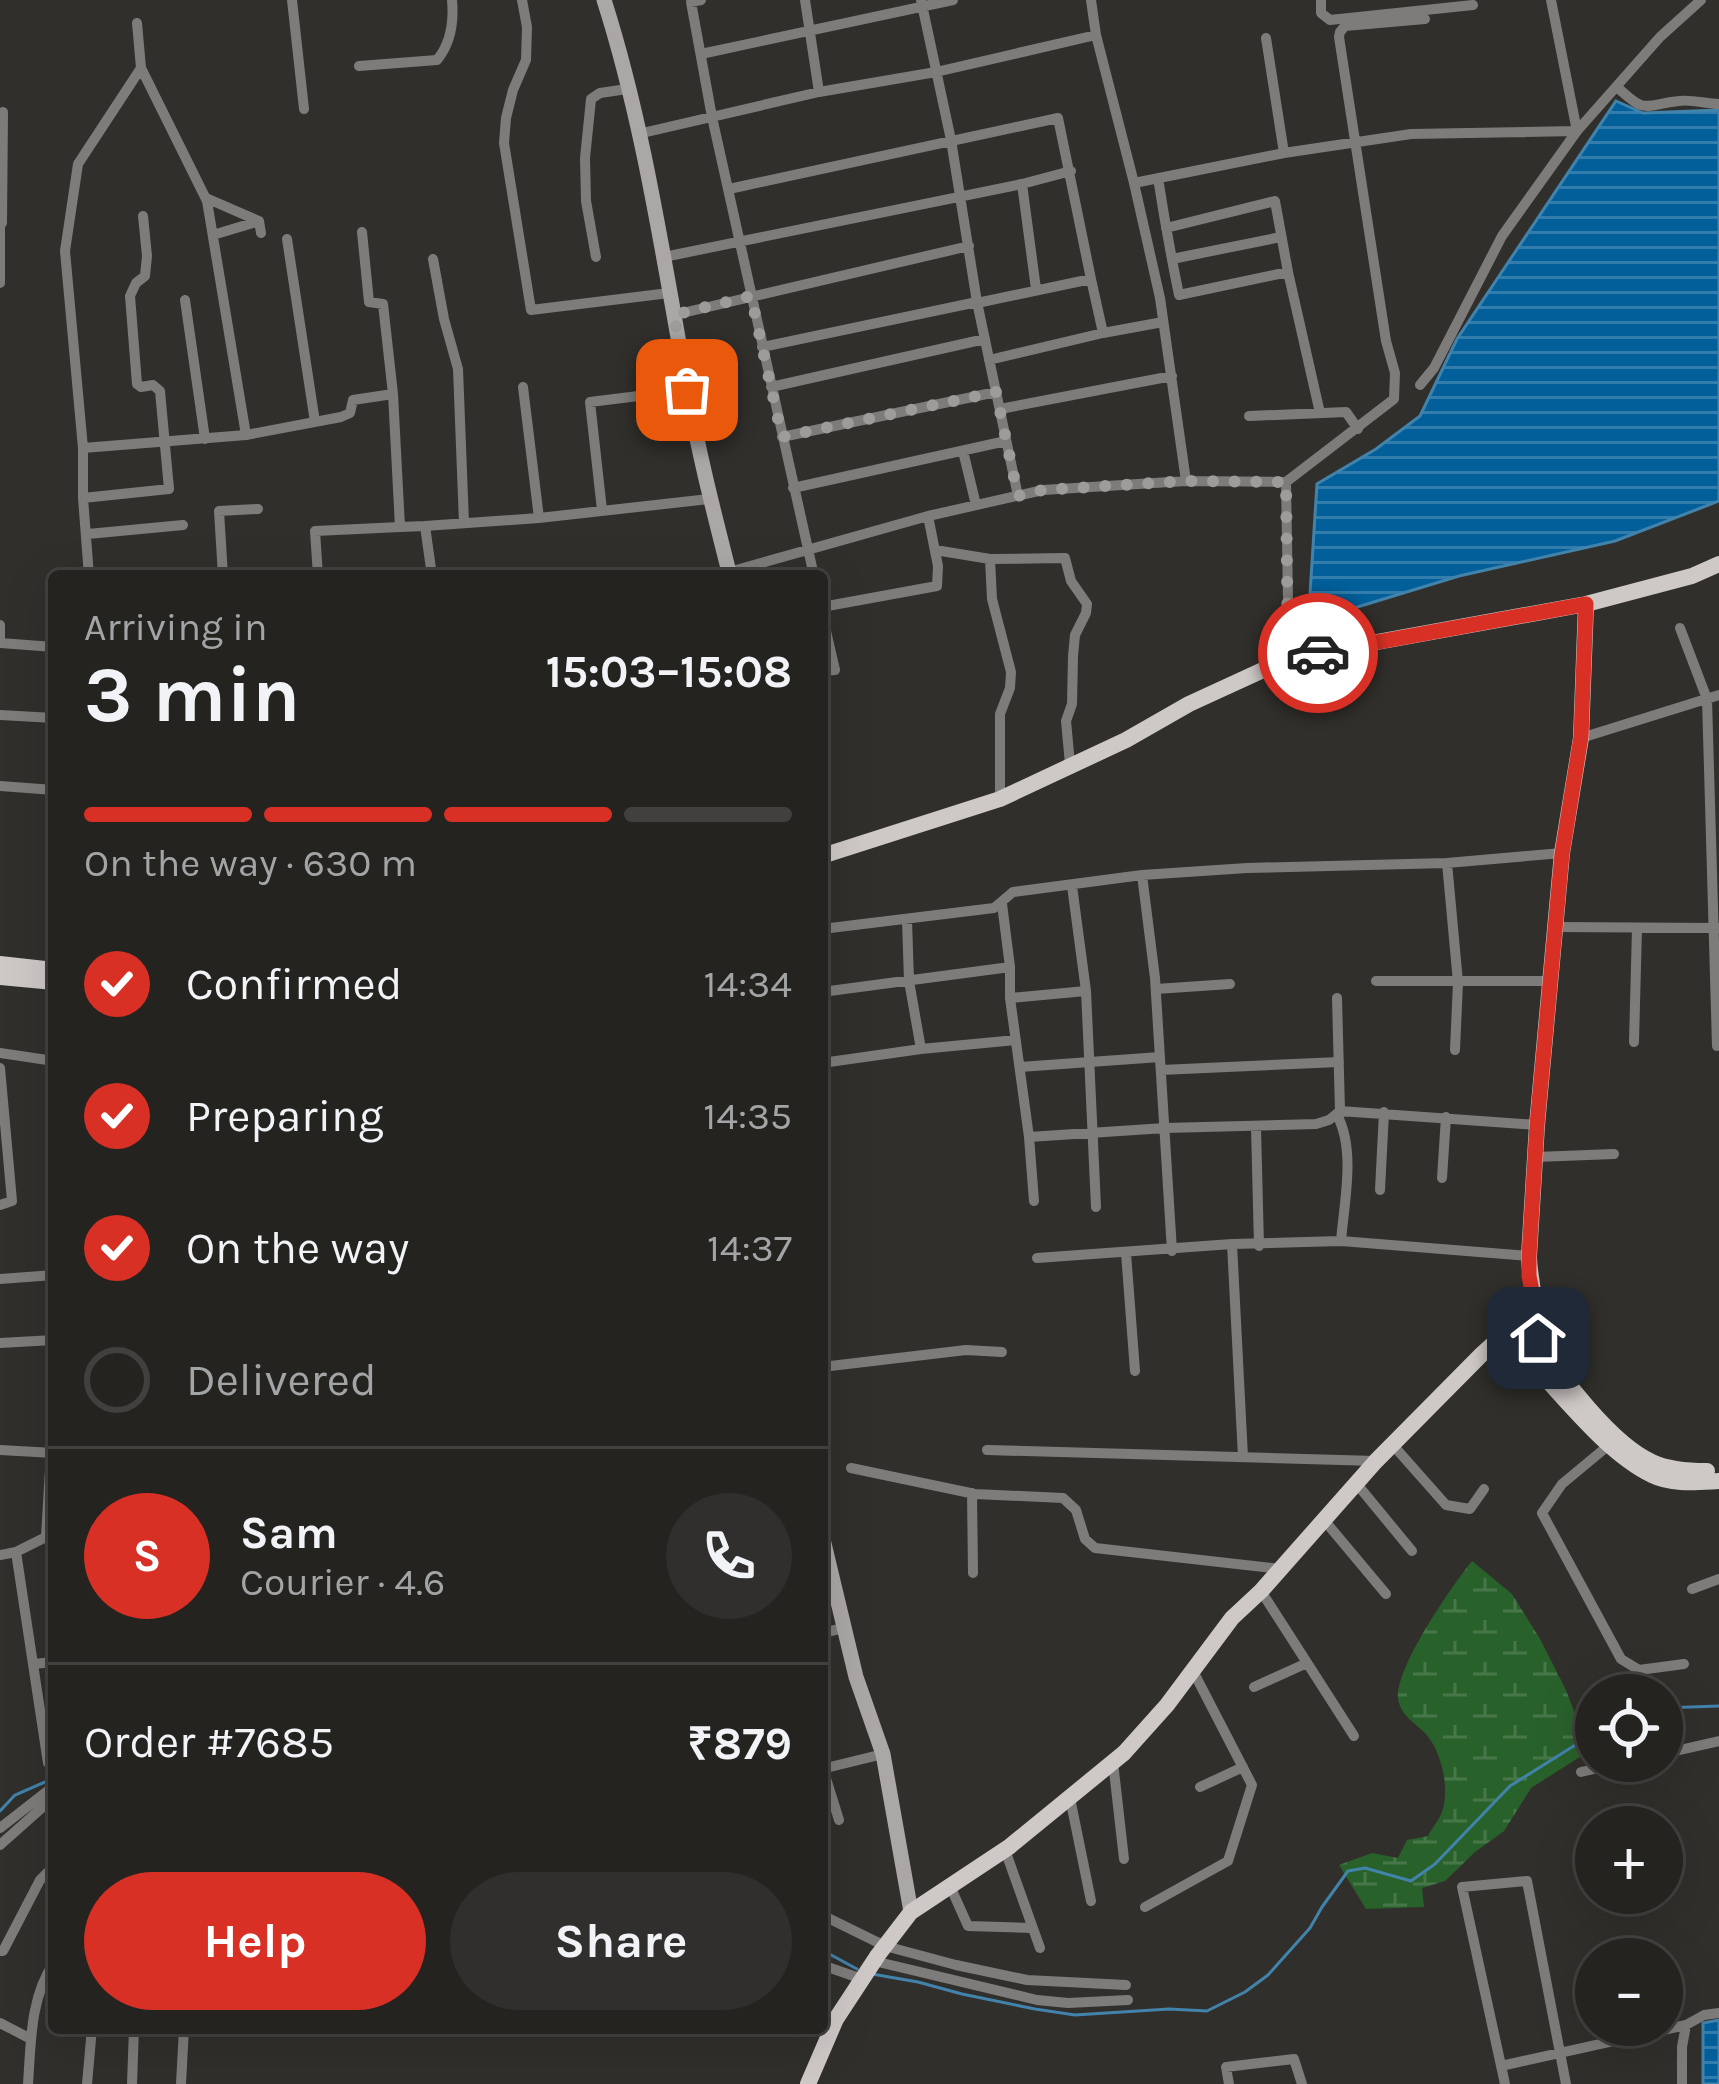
<!DOCTYPE html>
<html lang="en">
<head>
<meta charset="utf-8">
<style>
	:root { --surface:#242320; --page:#302f2d; --text:#f1f3f6; --muted:#a3a4a5; --line:#41403e; --accent:#d93025 }
	body { margin:0; font-family:Karla,sans-serif; background:var(--page); color:var(--text); height:100vh; display:flex; flex-direction:column; font-size:45px; white-space:nowrap }
	* { box-sizing:border-box; margin:0 }
	p { font-size:39px; color:var(--muted) }
	.icon { flex:none; width:66px; height:66px; fill:none; stroke:currentColor; stroke-width:2; stroke-linecap:round; stroke-linejoin:round }
	.map { position:relative; flex:1; overflow:hidden }
	.sheet { position:absolute; left:48px; top:570px; width:780px; height:1464px; display:flex; flex-direction:column; background:var(--surface); border-radius:12px; box-shadow:0 12px 48px #0002,0 0 0 3px var(--line) }
	.sheet>* { flex:none }
	.tools { position:absolute; left:1575px; top:1674px; display:grid; gap:24px }
	.tools a { display:grid; place-items:center; width:108px; height:108px; border-radius:50%; background:var(--surface); box-shadow:0 12px 48px #0002,0 0 0 3px var(--line); font-size:60px }
	.pin { position:absolute; display:grid; place-items:center; width:102px; height:102px; color:#fff; margin:-51px; border-radius:24px; box-shadow:0 6px 18px #0006 }
	.courier { position:absolute; display:grid; place-items:center; width:120px; height:120px; margin:-60px; border:9px solid #d93025; border-radius:50%; background:#fff; color:#222; box-shadow:0 3px 15px #0007 }
	.summary em { font-style:normal; font-weight:700 }
	.summary div { display:flex; flex-direction:column-reverse }
	.summary { display:flex; align-items:center; justify-content:space-between; height:204px; padding:0 36px }
	h1 { font-size:78px; font-weight:700; line-height:90px }
	.bar { display:grid; grid-template-columns:repeat(4,1fr); gap:18px 12px; align-content:center; height:144px; padding:0 36px }
	.bar i { height:15px; border-radius:9px; background:var(--line) }
	.bar .selected { background:var(--accent) }
	.bar p { grid-column:span 4 }
	.line { display:flex; align-items:center; gap:30px; padding:0 36px; border-top:3px solid var(--line) }
	.line div { flex:1 }
	.round { display:grid; place-items:center; flex:none; width:126px; height:126px; border-radius:63px; background:var(--page) }
	ol { padding:0 36px; list-style:none }
	li { display:flex; align-items:center; gap:36px; height:132px }
	li p { margin-inline-start:auto }
	li .icon { padding:12px; border-radius:50%; background:var(--accent); color:#fff; stroke-width:4 }
	li:last-child { color:var(--muted) }
	li i { width:66px; height:66px; border:6px solid var(--line); border-radius:50% }
	.cta { display:flex; gap:24px; margin-top:auto; padding:24px 36px }
	.cta a { flex:1; height:138px; border-radius:72px; background:var(--accent); color:#fff; font-size:48px; font-weight:700; line-height:138px; text-align:center }
	.cta a+a { background:var(--page); color:var(--text) }
	.map>svg:first-child { display:block }
</style>
</head>
<body>
<div class="map">
<svg width="1719" height="2084" viewBox="0 0 1719 2084">
	<defs>
		<pattern id="wetland-marsh" width="20" height="14" patternUnits="userSpaceOnUse" patternTransform="scale(3)"><rect width="20" height="14" fill="#29612b"/><path d="M1 5h8M5 5V1M11 12h8M15 12V8" fill="none" stroke="#477749"/></pattern>
		<pattern id="water-rules" width="6" height="5" patternUnits="userSpaceOnUse" patternTransform="scale(3)"><rect width="6" height="5" fill="#025f9a"/><path d="M0 2.5h6" fill="none" stroke="#327dac"/></pattern>
	</defs>
	<rect width="100%" height="100%" fill="#302f2b"/>
	<!-- wetland -->
	<path fill="url(#wetland-marsh)" d="M1472 1561 1512 1594 1540 1639 1566 1690 1577 1719 1583 1755 1531 1788 1504 1831 1475 1852 1445 1881 1422 1888 1424 1907 1366 1909 1339 1865 1372 1853 1398 1858 1407 1840 1428 1836C1432 1828 1439 1820 1442 1812 1450 1789 1442 1751 1425 1733 1414 1722 1400 1715 1398 1698 1396 1666 1452 1586 1472 1561Z"/>
	<!-- water -->
	<path fill="url(#water-rules)" stroke="#4283ac" stroke-width="3" d="M1616 101 1643 113 1719 110V501L1615 541 1459 576 1328 616 1310 594 1317 484 1376 449 1420 416 1457 339Z
		M1719 2020V2084H1703V2023Z"/>
	<g fill="none" stroke-linecap="round" stroke-linejoin="round">
		<!-- stream -->
		<path stroke="#4283ac" stroke-width="3" d="M1662 1708 1719 1706
			M0 1811 15 1795 54 1778
			M822 1950 857 1969
			M872 1974 918 1982 962 1994 1035 2009 1075 2015 1169 2009 1207 2011 1245 1992 1268 1975 1310 1928 1322 1907 1348 1871 1365 1868 1411 1881 1435 1864 1510 1786 1596 1732"/>
		<!-- street -->
		<path stroke="#7e7c7b" stroke-width="10" d="M292 0 304 109
			M522 0 527 27 526 60 513 90 506 118 504 143 531 310 669 293
			M701 0 691 2 712 117 814 576
			M805 0 819 92
			M921 0 951 140 977 302 1018 496
			M1091 0 1096 35
			M1321 0V13L1330 20 1473 5
			M137 23 141 68 207 201 246 435
			M1266 38 1284 153
			M701 54 953 0
			M359 66 437 60C451 43 454 22 452 0
			M1617 87C1647 115 1643 105 1679 101 1692 99 1706 104 1719 104
			M638 134 819 92 936 72 1096 35 1134 183 1160 298 1186 481
			M1158 178C1164 217 1171 256 1179 295L1288 272 1275 201 1166 228
			M1134 183 1284 153 1411 134 1577 131 1660 37 1701 0
			M1022 184 1036 289
			M729 189 1058 118 1091 279 977 303
			M206 198 259 221 261 233
			M0 223V283
			M2 223 3 112
			M362 232 369 302 383 304 393 394 400 527 425 526
			M213 235 259 221
			M287 239 315 422
			M596 257 586 201 585 158 591 99 600 93 627 89
			M664 257 1022 184 1071 171
			M433 259 444 319 458 369 464 523
			M1172 259 1281 237
			M1288 272 1320 413
			M1091 279 1103 333
			M185 300 205 439
			M674 315 969 246
			M762 347 977 302
			M989 360 1103 333 1163 322
			M1420 385 1434 368 1502 236 1577 131 1551 0
			M523 387 539 518
			M771 387 985 339
			M1000 409 1172 376
			M1249 416 1346 412 1358 429
			M782 437 996 392
			M83 448 246 435 341 417 350 413 353 400 393 394
			M963 451 976 505
			M1286 482 1394 399 1395 373 1386 341 1339 37 1340 32 1345 26 1425 19
			M793 488 1006 441
			M83 498 169 489 160 391 153 385 141 387 137 384 130 296 136 283 145 276 147 256 143 216
			M602 510 590 402 687 390
			M88 534 183 525
			M935 550 990 559 1065 558 1071 581 1087 604 1086 613 1075 635 1073 656 1072 704 1066 721 1070 764
			M990 559 992 599 1011 672 1010 688 1000 714V799
			M729 572 928 516 1043 490 1186 481 1286 482 1289 658
			M89 576 83 498V448L65 251 78 164 141 68
			M223 576 219 511 258 509
			M318 576 315 531 400 527
			M432 576 425 526 539 518 709 499
			M822 607 937 586 938 566 928 516
			M822 614 835 670 822 671
			M0 625V643
			M1680 628 1707 699 1717 1046
			M0 643 54 647
			M0 715 54 718
			M1581 738 1719 695
			M0 786 54 790
			M1447 863 1458 982 1455 1050
			M1142 875 1155 978 1172 1251
			M1072 886 1086 991 1096 1207
			M1002 904 1010 967V998L1029 1137 1165 1128 1316 1124 1329 1120 1340 1111 1537 1125
			M907 920 909 981 921 1049
			M1556 927 1719 928
			M822 929 994 908 1013 892 1142 875 1247 868 1447 863 1562 853
			M1376 981H1551
			M1156 989 1230 984
			M822 992 1010 967
			M1010 998 1086 991
			M1337 998 1340 1111
			M1634 1042 1637 928
			M0 1053 54 1061
			M822 1063 921 1049 1016 1040
			M1020 1067 1160 1057
			M0 1068 12 1201 0 1205
			M1161 1070 1339 1062
			M1337 1115C1356 1150 1344 1203 1341 1241
			M1256 1127 1259 1246
			M1029 1137 1034 1201
			M1536 1157 1614 1154
			M1442 1178 1446 1117
			M1380 1190 1384 1112
			M1232 1244 1243 1457
			M1126 1253 1135 1371
			M1037 1258 1232 1244 1341 1241 1529 1256
			M0 1279 54 1275
			M0 1343 54 1340
			M822 1367 966 1350 1002 1352
			M1392 1444 1446 1505 1470 1509 1484 1489
			M1609 1445 1562 1484 1542 1513 1621 1659 1639 1670 1684 1664
			M0 1450 54 1453
			M987 1450 1376 1461
			M851 1468 975 1494 1063 1498 1076 1510 1085 1539 1095 1548 1281 1569
			M1356 1483 1412 1551
			M972 1493 973 1573
			M1324 1520 1386 1594
			M46 1536 51 1453
			M16 1552 48 1763
			M0 1555 16 1552 54 1533
			M1692 1589 1719 1579
			M1261 1591 1354 1736
			M822 1633 844 1628
			M33 1664 54 1662
			M1254 1687 1307 1663
			M1662 1754 1719 1741
			M1113 1762 1124 1859
			M822 1769 883 1754
			M823 1769 839 1820
			M1581 1772 1629 1761
			M1200 1787 1243 1767
			M1070 1798 1091 1901
			M0 1828 54 1786
			M0 1845 54 1797
			M1005 1850 1040 1948
			M950 1886 968 1926 1032 1928
			M1145 1907 1228 1861 1252 1785 1192 1669
			M824 1916 885 1946 956 1965 1027 1980 1126 1985
			M0 1951H3L40 1880 54 1866
			M874 1961 1037 2000 1068 2003 1128 2000
			M822 1965 862 1979
			M0 2023 31 2039
			M1501 2066 1686 2025
			M28 2084C31 2043 30 1997 54 1963
			M87 2084 92 2028
			M132 2084 134 2028
			M181 2084 184 2028
			M1229 2084 1226 2067 1294 2059 1302 2084
			M1505 2084 1462 1887 1527 1881 1566 2084
			M1682 2084V2047L1686 2025 1704 2015 1719 2013"/>
		<!-- secondary -->
		<path stroke="#aba7a6" stroke-width="15" d="M604 0C644 125 663 258 687 387 698 451 714 513 730 576
			M822 1535 856 1677 883 1754 911 1912"/>
		<!-- primary -->
		<path stroke="#cec9c7" stroke-width="16" d="M822 856 1000 799 1126 740 1189 704 1289 658 1586 604 1692 576 1719 564
			M0 964 54 970
			M0 977 54 982
			M1512 1327a15 15 0 1 1 30 0a15 15 0 1 1-30 0Z
			M1533 1313C1536 1294 1529 1276 1529 1256L1537 1125 1562 853 1581 738 1586 604
			M1538 1338C1559 1376 1612 1444 1652 1462 1669 1470 1689 1471 1707 1471
			M1524 1342 1526 1355 1532 1364C1567 1400 1607 1453 1652 1475 1672 1485 1698 1482 1719 1481
			M808 2084 836 2019 878 1955 911 1912 1009 1847 1124 1753 1167 1705 1232 1618 1261 1591 1376 1461 1482 1354 1493 1344 1514 1335"/>
	</g>
	<g fill="none" stroke-linecap="round" stroke-linejoin="round">
		<!-- done -->
		<path stroke="#9d9c9a" stroke-width="12" stroke-dasharray="0 21.6" d="M687 390 674 315 751 296 782 437 996 392 1018 496 1043 490 1186 481 1286 482 1288 658 1318 653"/>
		<!-- route -->
		<path stroke="#d93025" stroke-width="15" d="M1318 653 1586 604 1581 737 1562 854 1537 1125 1529 1256V1276L1534 1301 1533 1313 1539 1318 1542 1327 1538 1338"/>
	</g>
</svg>
<div class="tools">
<a><svg class="icon" aria-label="locate" viewBox="0 0 24 24"><circle cx="12" cy="12" r="6"/><path d="M12 2v4M12 18v4M2 12h4M18 12h4"/></svg></a>
<a>+</a>
<a>−</a>
</div>
<div class="pin" style="left:687px;top:390px;background:#ea580c"><svg class="icon" aria-label="bag" viewBox="0 0 24 24"><path d="M5 8h14l-1 12H6zM9 8a3 3 0 0 1 6 0"/></svg></div>
<div class="pin" style="left:1538px;top:1338px;background:#1f2937"><svg class="icon" aria-label="home" viewBox="0 0 24 24"><path d="M3 11l9-7 9 7M6 9v11h12V9"/></svg></div>
<div class="courier" style="left:1318px;top:653px"><svg class="icon" aria-label="car" viewBox="0 0 24 24"><path d="M5 17H2v-5l4-1 3-4h7l3 4 3 1v5h-3M9 17h6M6 11h13"/><circle cx="7" cy="17" r="2"/><circle cx="17" cy="17" r="2"/></svg></div>
<section class="sheet">
<div class="summary"><div><h1>3 min</h1><p>Arriving in</p></div><em>15:03–15:08</em></div>
<div class="bar"><i class="selected"></i><i class="selected"></i><i class="selected"></i><i></i><p>On the way · 630 m</p></div>
<ol>
<li><svg class="icon" aria-label="check" viewBox="0 0 24 24"><path d="M5 12l5 5 9-10"/></svg>Confirmed<p>14:34</p></li>
<li><svg class="icon" aria-label="check" viewBox="0 0 24 24"><path d="M5 12l5 5 9-10"/></svg>Preparing<p>14:35</p></li>
<li><svg class="icon" aria-label="check" viewBox="0 0 24 24"><path d="M5 12l5 5 9-10"/></svg>On the way<p>14:37</p></li>
<li><i></i>Delivered</li>
</ol>
<div class="line" style="height:216px"><b class="round" style="background:var(--accent);color:#fff">S</b><div><b>Sam</b><p>Courier · 4.6</p></div><a class="round"><svg class="icon" aria-label="phone" viewBox="0 0 24 24"><path d="M5 4h4l2 5-3 2q2 4 5 5l2-3 5 2v4C11 20 4 13 5 4z"/></svg></a></div>
<div class="line" style="height:156px"><div>Order #7685</div><b>₹879</b></div>
<div class="cta"><a>Help</a><a>Share</a></div>
</section>
</div>
</body>
</html>
